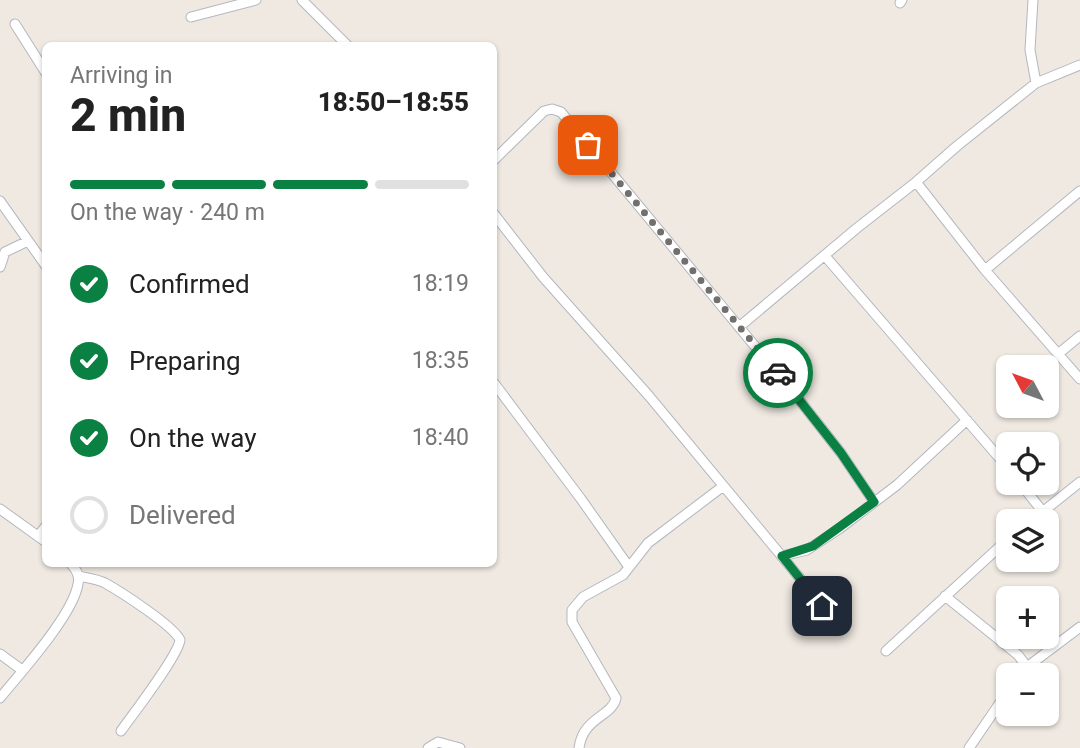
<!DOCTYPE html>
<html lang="en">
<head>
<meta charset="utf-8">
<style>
	:root { --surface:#fff; --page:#f6f6f6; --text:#222; --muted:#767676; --line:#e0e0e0; --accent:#0b8043 }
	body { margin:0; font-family:Roboto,sans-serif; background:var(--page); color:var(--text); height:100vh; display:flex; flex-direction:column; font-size:26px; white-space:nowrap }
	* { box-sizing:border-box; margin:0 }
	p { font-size:23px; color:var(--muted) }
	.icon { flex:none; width:38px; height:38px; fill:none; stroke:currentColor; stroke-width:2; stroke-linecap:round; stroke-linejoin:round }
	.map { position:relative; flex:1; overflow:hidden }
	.panel { position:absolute; left:42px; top:42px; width:455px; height:525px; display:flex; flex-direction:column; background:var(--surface); border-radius:10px; box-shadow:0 2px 5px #0004 }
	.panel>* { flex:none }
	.needle { width:46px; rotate:311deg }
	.buttons { position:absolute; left:996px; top:355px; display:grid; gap:14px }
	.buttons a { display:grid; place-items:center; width:63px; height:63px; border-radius:10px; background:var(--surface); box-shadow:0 2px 5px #0004; font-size:35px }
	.pin { position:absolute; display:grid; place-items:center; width:60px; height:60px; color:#fff; margin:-30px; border-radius:14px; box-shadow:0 4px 10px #0006 }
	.courier { position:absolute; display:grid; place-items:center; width:70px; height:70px; margin:-35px; border:5px solid #0b8043; border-radius:50%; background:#fff; color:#222; box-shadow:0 2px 9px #0007 }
	.head em { font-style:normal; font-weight:800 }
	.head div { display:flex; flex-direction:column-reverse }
	.head { display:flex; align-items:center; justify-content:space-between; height:119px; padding:0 28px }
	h1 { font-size:46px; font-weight:800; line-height:52px }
	.bar { display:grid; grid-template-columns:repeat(4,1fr); gap:10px 7px; align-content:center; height:84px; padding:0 28px }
	.bar i { height:9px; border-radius:5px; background:var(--line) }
	.bar .current { background:var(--accent) }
	.bar p { grid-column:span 4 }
	ol { padding:0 28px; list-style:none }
	li { display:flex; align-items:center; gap:21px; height:77px }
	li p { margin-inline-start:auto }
	li .icon { padding:7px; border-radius:50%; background:var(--accent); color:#fff; stroke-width:4 }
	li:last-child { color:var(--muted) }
	li i { width:38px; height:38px; border:4px solid var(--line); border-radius:50% }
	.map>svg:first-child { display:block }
</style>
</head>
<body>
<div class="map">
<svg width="1080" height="748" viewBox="0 0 1080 748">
	<rect width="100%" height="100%" fill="#efe9e1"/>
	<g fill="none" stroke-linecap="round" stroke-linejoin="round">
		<!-- street casing -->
		<g stroke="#b4b7c1" stroke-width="11">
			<path id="street" d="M302 0 348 46
				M1033 0 1030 50 1036 83
				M900 3 902 0
				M191 17 256 0
				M15 24 46 73
				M494 160 544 111 552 109 561 112 797 397 841 453 874 502
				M916 182 985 270 1080 379
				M0 201 46 266
				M494 214 543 277 649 396 823 606
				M825 256 1008 468
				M0 267 5 252 28 241
				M985 270 1080 191
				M739 327 857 228 916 182 957 146 1036 83 1080 65
				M1058 354 1080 336
				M494 383 581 499 629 567
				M1020 483 1043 512
				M0 509 46 542
				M1030 522 1080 482
				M38 536 46 526
				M782 556 807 550 839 529 897 485 967 420
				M78 576C87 578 97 579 105 583 121 592 174 626 180 640 178 656 133 714 121 731
				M945 596 1018 655 1027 667 1020 676
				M886 651 1008 539
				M0 654 22 670
				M1027 667 1080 627
				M0 698C21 672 73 615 78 584 80 576 76 569 71 564
				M428 748 438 742 460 748
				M579 748C583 717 612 717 616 698L572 622V610L583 597 623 575 648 543 722 487
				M969 748 1008 691"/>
		</g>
		<!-- street -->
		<use href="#street" stroke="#fff" stroke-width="9"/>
	</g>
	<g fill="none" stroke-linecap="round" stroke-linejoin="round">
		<!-- done -->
		<path stroke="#726f6d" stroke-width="7" stroke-dasharray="0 12.6" d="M588 145 778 373"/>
		<!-- route -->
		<path stroke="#0b8043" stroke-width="9" d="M778 373 841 453 874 502 813 546 782 556 822 606"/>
	</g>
</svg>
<div class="buttons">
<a><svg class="needle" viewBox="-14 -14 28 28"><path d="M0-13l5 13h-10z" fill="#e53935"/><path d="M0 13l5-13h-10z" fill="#767676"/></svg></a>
<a><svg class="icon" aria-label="locate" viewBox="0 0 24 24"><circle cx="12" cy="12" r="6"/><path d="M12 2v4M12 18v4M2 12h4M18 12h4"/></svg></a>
<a><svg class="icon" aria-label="layers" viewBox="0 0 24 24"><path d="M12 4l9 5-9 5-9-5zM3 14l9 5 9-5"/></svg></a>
<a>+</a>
<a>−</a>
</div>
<div class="pin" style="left:588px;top:145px;background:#ea580c"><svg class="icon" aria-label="bag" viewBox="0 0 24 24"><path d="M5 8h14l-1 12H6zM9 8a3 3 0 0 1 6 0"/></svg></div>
<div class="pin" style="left:822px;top:606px;background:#1f2937"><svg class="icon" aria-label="home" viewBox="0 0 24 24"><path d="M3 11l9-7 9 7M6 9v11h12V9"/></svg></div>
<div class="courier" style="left:778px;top:373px"><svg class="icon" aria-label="car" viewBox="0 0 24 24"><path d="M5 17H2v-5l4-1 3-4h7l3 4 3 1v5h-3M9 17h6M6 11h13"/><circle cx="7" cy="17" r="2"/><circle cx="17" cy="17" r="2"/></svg></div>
<section class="panel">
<div class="head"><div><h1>2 min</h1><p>Arriving in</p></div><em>18:50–18:55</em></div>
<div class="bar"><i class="current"></i><i class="current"></i><i class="current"></i><i></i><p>On the way · 240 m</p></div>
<ol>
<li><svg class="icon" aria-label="check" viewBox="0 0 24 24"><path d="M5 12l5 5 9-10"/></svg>Confirmed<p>18:19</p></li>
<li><svg class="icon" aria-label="check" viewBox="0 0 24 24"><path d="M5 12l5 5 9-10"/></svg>Preparing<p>18:35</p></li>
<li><svg class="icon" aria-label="check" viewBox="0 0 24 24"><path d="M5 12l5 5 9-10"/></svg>On the way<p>18:40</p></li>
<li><i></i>Delivered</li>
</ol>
</section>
</div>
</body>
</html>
